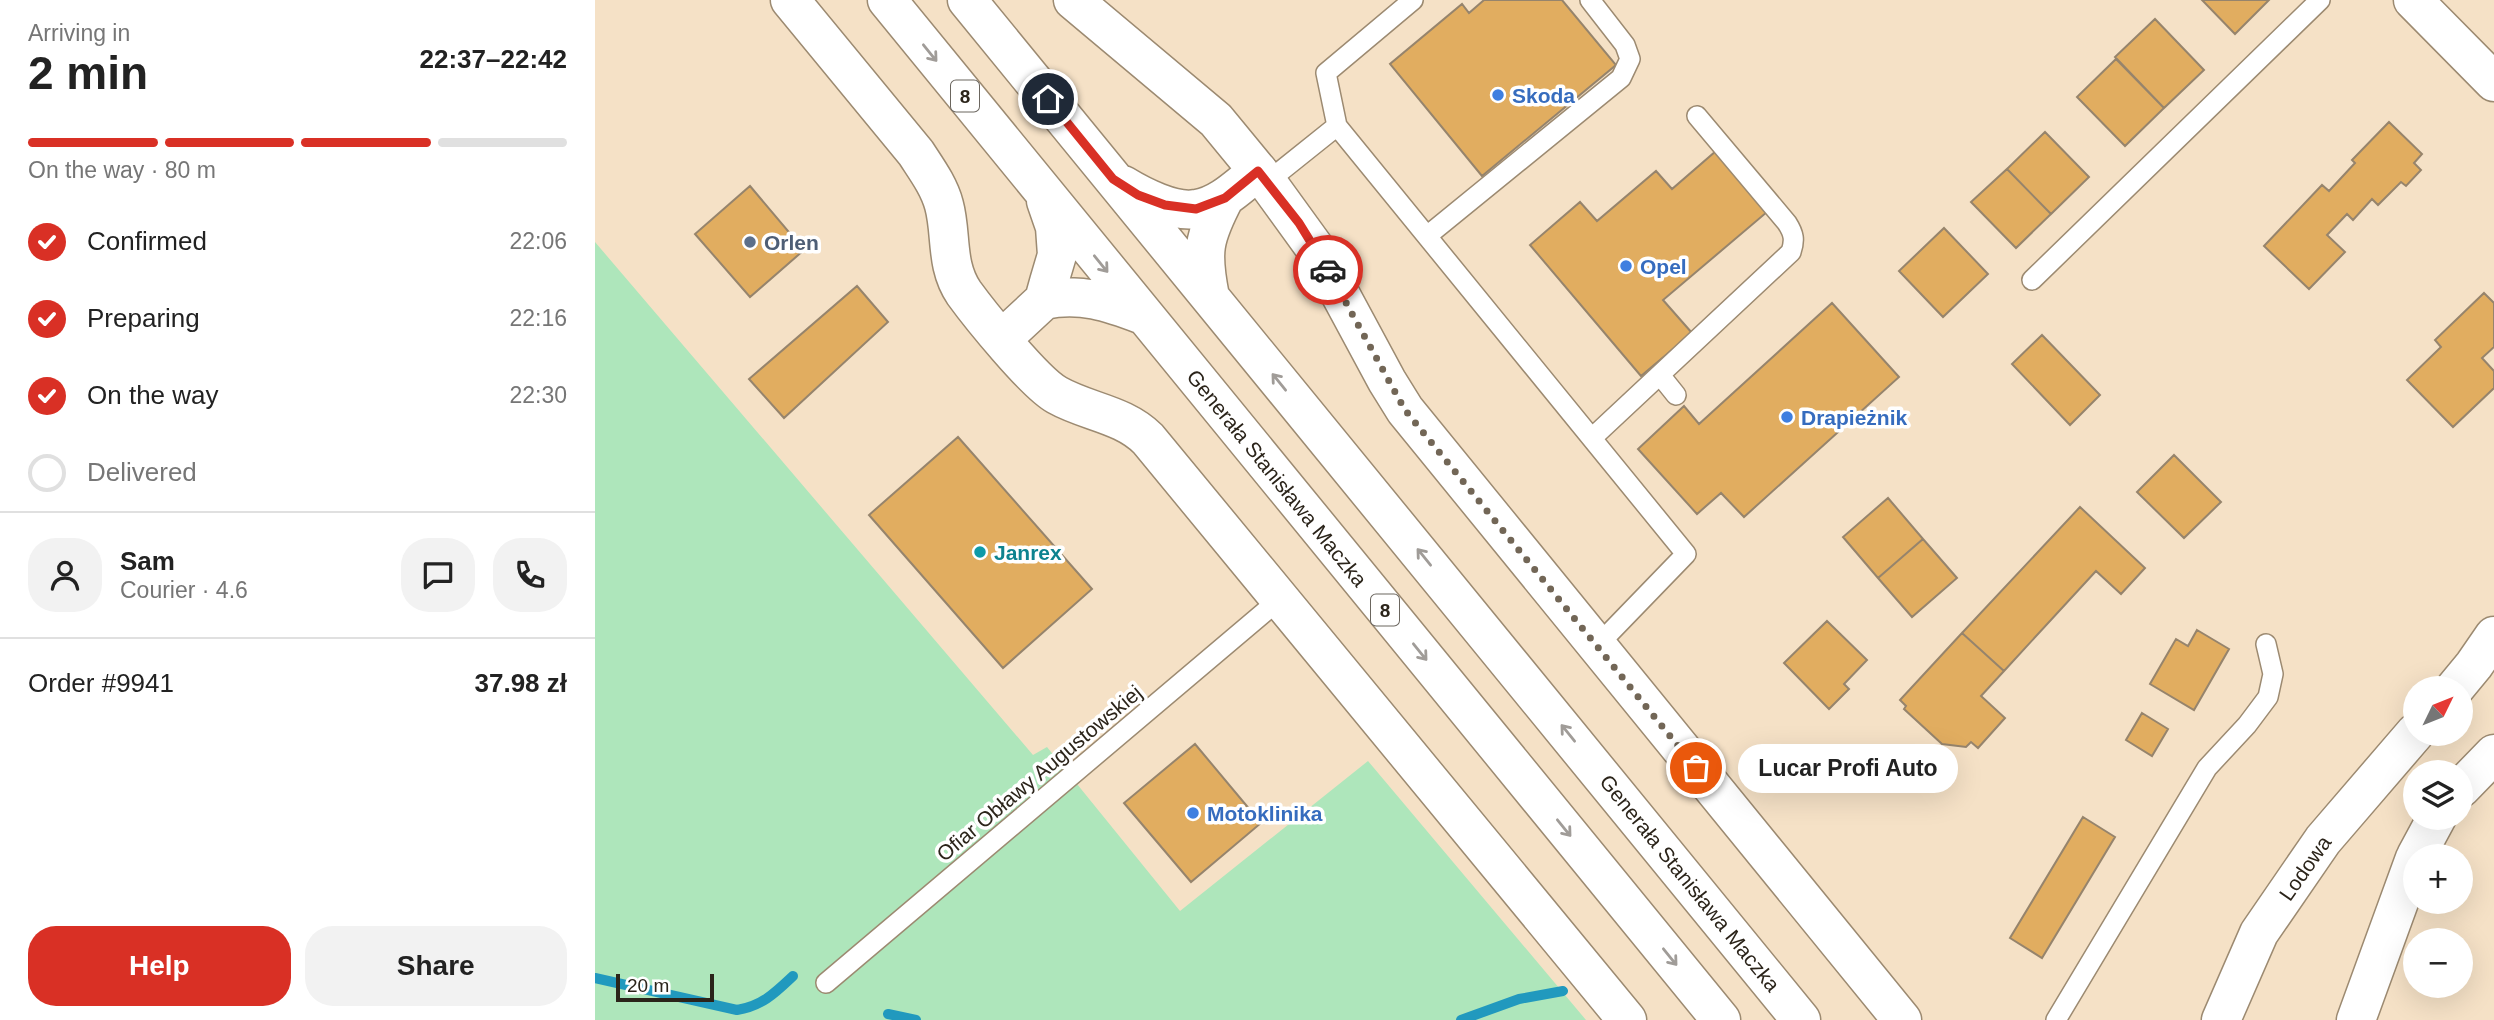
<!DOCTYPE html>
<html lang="en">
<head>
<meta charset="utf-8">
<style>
	:root { --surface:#fff; --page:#f2f2f2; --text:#222; --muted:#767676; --line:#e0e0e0; --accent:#d93025 }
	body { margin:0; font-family:Helvetica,sans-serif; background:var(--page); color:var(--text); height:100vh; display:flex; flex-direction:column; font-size:26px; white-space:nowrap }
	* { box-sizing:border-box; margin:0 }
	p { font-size:23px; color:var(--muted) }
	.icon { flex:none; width:38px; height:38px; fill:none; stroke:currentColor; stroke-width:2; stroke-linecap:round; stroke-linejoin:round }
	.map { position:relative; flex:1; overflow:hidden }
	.drawer { display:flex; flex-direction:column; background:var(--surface); width:595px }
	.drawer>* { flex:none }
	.needle { width:46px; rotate:47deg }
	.tools { position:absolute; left:1808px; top:676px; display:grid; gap:14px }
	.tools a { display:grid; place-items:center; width:70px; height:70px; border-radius:50%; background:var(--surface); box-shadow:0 7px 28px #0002; font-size:35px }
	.scale { position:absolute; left:21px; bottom:18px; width:98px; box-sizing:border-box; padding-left:7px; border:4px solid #2b241a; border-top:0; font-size:19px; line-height:24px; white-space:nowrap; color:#2b241a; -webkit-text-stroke:5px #fff; paint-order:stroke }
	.pin { position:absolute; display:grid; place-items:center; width:60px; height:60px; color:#fff; margin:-30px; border:4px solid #fff; border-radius:50%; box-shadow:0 2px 7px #0007 }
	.courier { position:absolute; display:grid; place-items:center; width:70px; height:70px; margin:-35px; border:5px solid #d93025; border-radius:50%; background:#fff; color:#222; box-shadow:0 2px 9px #0007 }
	.bubble { position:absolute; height:49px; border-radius:24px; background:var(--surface); box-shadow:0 7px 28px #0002; font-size:23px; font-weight:700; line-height:49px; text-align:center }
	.summary em { font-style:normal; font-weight:700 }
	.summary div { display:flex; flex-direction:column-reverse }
	.summary { display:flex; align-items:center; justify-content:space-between; height:119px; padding:0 28px }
	h1 { font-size:46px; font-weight:700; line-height:52px }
	.bar { display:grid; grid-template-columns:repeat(4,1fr); gap:10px 7px; align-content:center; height:84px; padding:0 28px }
	.bar i { height:9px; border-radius:5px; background:var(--line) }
	.bar .on { background:var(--accent) }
	.bar p { grid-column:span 4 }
	.line { display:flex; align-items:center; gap:18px; padding:0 28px; border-top:2px solid var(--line) }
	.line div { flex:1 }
	.round { display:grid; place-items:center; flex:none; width:74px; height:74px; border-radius:28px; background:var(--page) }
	ol { padding:0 28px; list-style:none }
	li { display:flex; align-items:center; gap:21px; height:77px }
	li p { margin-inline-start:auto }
	li .icon { padding:7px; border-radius:50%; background:var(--accent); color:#fff; stroke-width:4 }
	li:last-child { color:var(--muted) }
	li i { width:38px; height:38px; border:4px solid var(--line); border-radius:50% }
	.primary-button { display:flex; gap:14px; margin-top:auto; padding:14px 28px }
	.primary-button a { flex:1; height:80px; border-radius:28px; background:var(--accent); color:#fff; font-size:28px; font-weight:700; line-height:80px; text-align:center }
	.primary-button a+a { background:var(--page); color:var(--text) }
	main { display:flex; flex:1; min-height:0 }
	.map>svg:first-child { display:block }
</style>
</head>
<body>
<main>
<section class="drawer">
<div class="summary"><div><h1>2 min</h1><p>Arriving in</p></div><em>22:37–22:42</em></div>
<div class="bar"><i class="on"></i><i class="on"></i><i class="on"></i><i></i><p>On the way · 80 m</p></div>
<ol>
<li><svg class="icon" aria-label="check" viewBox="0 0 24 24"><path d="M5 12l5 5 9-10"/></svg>Confirmed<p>22:06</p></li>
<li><svg class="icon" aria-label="check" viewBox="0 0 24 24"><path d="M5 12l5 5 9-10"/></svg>Preparing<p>22:16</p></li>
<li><svg class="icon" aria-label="check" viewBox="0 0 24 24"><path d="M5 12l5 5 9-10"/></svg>On the way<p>22:30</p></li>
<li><i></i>Delivered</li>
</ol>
<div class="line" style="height:126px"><a class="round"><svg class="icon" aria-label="person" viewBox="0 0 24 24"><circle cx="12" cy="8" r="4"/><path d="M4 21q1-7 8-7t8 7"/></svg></a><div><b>Sam</b><p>Courier · 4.6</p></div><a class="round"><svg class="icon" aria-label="chat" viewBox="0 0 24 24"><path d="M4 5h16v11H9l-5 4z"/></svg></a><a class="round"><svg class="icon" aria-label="phone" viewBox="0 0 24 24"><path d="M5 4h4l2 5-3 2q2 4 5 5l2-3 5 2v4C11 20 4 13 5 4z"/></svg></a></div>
<div class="line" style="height:91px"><div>Order #9941</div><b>37.98 zł</b></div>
<div class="primary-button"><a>Help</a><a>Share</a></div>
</section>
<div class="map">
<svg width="1899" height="1020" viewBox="0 0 1899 1020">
	<rect width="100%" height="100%" fill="#f5e1c6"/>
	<!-- grass -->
	<path fill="#aee6bb" d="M0 242 438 755 452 747 585 911 773 761 991 1020H0Z"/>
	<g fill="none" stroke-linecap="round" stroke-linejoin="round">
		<!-- stream -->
		<path stroke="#2199be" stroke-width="10" d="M0 978 142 1010C167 1006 180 993 198 976
			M293 1014 321 1020
			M866 1020 924 999 968 991"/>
	</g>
	<!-- building -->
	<path fill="#e1ad60" stroke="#96846c" stroke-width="2" d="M889 0H967L1021 65 887 176 795 64 867 4 874 13Z
		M1607 0H1674L1640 34Z
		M1560 19 1609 70 1569 108 1520 57Z
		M1521 59 1569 108 1530 146 1482 97Z
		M1794 122 1827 154 1819 163 1826 170 1811 186 1806 182 1783 205 1777 199 1758 220 1752 214 1732 235 1750 252 1714 289 1669 246 1727 185 1734 191 1760 163 1757 160Z
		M1450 132 1494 177 1456 214 1412 169Z
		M1121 151 1172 212 1068 300 1097 333 1046 376 935 245 985 202 1002 221 1061 171 1077 189Z
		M1412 169 1456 214 1421 248 1376 202Z
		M155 186 209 250 155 297 100 234Z
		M1349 228 1393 274 1348 317 1304 271Z
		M262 286 293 322 189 418 154 379Z
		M1889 293 1899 303V347L1887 358 1899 371V388L1858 427 1812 380 1846 347 1840 340Z
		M1237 303 1304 377 1149 517 1126 493 1102 514 1043 449 1089 406 1104 424Z
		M1447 335 1505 395 1475 425 1417 364Z
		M363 437 497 589 408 668 274 515Z
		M1579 455 1626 502 1589 538 1542 492Z
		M1293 498 1328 539 1283 578 1248 537Z
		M1485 507 1550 568 1526 594 1501 571 1409 671 1367 633Z
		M1328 539 1362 578 1317 617 1283 578Z
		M1232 621 1272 660 1249 684 1254 689 1234 709 1189 663Z
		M1602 630 1634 649 1599 710 1555 684 1581 639 1593 646Z
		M1367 633 1409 671 1386 696 1410 718 1383 748 1376 742 1371 747 1347 744 1309 709 1311 706 1305 700Z
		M1547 713 1573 729 1557 756 1531 740Z
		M600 744 666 823 596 882 529 803Z
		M1488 817 1520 837 1447 958 1415 938Z"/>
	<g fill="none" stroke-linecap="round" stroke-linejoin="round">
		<!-- lane casing -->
		<g stroke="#9c8a71" stroke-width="22">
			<path id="lane" d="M742 126 731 73 818 0
				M672 182 742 126 1091 554 1001 647
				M832 236 1026 78 1035 59 1030 45 995 0
				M1437 280 1725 0
				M1065 375 1081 395
				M997 438 1196 252C1200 240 1199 234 1192 223L1102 116
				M231 983 685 599
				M1461 1020 1612 768 1652 725 1673 697 1678 674 1671 644"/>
		</g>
		<!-- street casing -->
		<g stroke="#9c8a71" stroke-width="41">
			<path id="street" d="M195 0 321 153C332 170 344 186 349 205 357 234 350 265 369 293 385 315 440 383 462 395 492 412 528 414 553 439L1032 1020
				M478 0 621 120 672 182 722 251 792 381 810 410 1307 1020
				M1818 0 1899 82
				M1866 788 1899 754
				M1821 856 1842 817
				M1761 1020 1820 858"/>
		</g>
		<!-- secondary casing -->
		<g stroke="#9c8a71" stroke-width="41">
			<path id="secondary" d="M1860 688 1879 665 1899 636
				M1626 1020 1664 933 1728 840 1820 733"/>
		</g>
		<!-- highway casing -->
		<g stroke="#9c8a71" stroke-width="41">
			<path id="highway" d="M292 0 1126 1020
				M372 0 1206 1020
				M528 185C546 196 579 213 601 209 625 206 645 185 663 171
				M615 297C606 252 608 239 630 197
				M449 300C485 292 514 302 548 315
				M407 339 449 300 454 282 462 255 460 227 451 201"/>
		</g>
		<!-- lane -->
		<use href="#lane" stroke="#fff" stroke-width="19"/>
		<!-- street -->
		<use href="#street" stroke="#fff" stroke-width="38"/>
		<!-- secondary -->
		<use href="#secondary" stroke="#fff" stroke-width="38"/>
		<!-- highway -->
		<use href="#highway" stroke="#fff" stroke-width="38"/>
	</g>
	<!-- one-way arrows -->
	<defs><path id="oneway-shaft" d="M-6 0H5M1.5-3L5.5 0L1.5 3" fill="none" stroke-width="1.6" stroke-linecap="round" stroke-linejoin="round" transform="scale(1.75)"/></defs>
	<g stroke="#a09c98">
		<use href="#oneway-shaft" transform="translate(335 53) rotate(51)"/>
		<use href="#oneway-shaft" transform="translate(506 264) rotate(51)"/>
		<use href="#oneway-shaft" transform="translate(684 382) rotate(-129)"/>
		<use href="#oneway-shaft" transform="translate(829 557) rotate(-129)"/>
		<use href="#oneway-shaft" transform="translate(825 652) rotate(51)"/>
		<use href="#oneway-shaft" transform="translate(973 733) rotate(-129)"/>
		<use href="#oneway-shaft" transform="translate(969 828) rotate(51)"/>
		<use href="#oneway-shaft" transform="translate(1075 957) rotate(51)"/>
	</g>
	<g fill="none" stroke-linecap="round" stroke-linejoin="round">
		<!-- done -->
		<path stroke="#726656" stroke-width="7" stroke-dasharray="0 12.6" d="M733 270 810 410 1101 768"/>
		<!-- route -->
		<path stroke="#d93025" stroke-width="9" d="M453 99 518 179 543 195 570 205 601 209 630 198 663 171 704 223 733 270"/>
	</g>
	<!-- markers -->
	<g fill="#3f7fe0" stroke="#fff" stroke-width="2.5">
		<circle cx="903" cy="95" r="7"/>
		<circle cx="1031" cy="266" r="7"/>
		<circle cx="1192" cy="417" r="7"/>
		<circle cx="598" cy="813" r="7"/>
	</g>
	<circle fill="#5c6f8a" stroke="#fff" stroke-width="2.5" cx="155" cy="242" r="7"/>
	<circle fill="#0f9aa8" stroke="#fff" stroke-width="2.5" cx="385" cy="552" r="7"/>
	<g text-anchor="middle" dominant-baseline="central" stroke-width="7" stroke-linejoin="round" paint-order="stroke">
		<!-- shield labels -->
		<g fill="#fff" stroke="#6b665f" stroke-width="2">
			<rect x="356" y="80.5" width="28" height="31" rx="5"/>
			<rect x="776" y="594.5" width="28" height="31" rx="5"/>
		</g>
		<g font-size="19" font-weight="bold" fill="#2b241a">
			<text x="370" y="96">8</text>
			<text x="790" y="610">8</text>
		</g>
		<!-- shop labels -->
		<g font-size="21" font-weight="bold" fill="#366cbe" stroke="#fff" text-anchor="start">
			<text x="917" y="95">Skoda</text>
			<text x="1045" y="266">Opel</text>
			<text x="1206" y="417">Drapieżnik</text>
			<text x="612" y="813">Motoklinika</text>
		</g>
		<!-- service labels -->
		<g font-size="21" font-weight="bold" fill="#4e5e75" stroke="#fff" text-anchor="start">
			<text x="169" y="242">Orlen</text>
		</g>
		<!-- street labels -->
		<g font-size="21" fill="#2b241a" stroke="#fff">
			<text transform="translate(682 478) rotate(51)">Generała Stanisława Maczka</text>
			<text transform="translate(444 773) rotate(-40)">Ofiar Obławy Augustowskiej</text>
			<text transform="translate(1710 868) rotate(-55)">Lodowa</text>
			<text transform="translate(1095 883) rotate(51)">Generała Stanisława Maczka</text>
		</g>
		<!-- culture labels -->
		<g font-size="21" font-weight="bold" fill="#0d838f" stroke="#fff" text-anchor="start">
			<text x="399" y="552">Janrex</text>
		</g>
	</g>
</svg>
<div class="tools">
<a><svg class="needle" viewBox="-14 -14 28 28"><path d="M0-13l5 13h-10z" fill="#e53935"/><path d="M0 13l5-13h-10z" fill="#767676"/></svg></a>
<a><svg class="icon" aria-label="layers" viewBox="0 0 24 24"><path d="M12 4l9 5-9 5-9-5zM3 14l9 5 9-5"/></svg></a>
<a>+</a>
<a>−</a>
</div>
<div class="scale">20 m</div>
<div class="pin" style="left:1101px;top:768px;background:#ea580c"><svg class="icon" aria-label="bag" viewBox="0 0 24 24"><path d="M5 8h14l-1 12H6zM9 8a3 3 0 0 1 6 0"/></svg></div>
<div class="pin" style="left:453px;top:99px;background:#1f2937"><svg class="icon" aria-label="home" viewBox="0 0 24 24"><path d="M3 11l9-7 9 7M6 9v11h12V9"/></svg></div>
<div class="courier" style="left:733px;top:270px"><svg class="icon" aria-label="car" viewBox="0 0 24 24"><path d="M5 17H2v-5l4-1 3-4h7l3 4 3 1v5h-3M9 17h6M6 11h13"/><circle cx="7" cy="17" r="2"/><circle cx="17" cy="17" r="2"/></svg></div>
<div class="bubble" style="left:1143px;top:744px;width:220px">Lucar Profi Auto</div>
</div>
</main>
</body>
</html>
